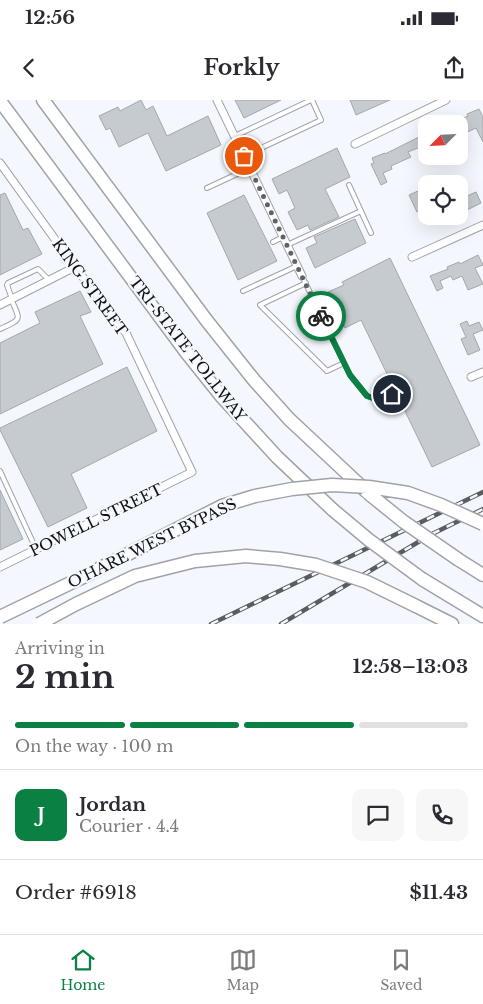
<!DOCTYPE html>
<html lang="en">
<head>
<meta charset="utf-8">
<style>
	:root { --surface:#fff; --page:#f7f7f7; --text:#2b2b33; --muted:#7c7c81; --line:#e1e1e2; --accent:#0b8043 }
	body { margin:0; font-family:"Libre Baskerville",serif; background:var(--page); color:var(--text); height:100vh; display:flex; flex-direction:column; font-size:19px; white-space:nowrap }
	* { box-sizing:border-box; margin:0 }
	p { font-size:16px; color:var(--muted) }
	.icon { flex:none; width:28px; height:28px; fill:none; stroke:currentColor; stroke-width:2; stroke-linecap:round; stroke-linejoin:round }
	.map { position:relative; height:524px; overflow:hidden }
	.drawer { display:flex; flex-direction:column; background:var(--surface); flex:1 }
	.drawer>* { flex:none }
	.needle { width:32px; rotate:246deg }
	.fabs { position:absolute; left:418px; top:15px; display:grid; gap:10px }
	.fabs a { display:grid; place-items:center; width:50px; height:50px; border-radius:10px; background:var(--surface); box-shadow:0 5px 20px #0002; font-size:25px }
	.pin { position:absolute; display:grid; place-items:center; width:42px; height:42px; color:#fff; margin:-21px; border:2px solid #fff; border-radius:50%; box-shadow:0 1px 5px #0007 }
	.courier { position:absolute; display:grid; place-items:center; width:50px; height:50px; margin:-25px; border:4px solid #0b8043; border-radius:50%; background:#fff; color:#222; box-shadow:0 1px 6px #0007 }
	.overview em { font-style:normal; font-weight:800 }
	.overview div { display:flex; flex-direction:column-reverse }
	.overview { display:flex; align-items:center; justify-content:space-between; height:85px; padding:0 15px }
	h1 { font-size:32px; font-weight:800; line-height:38px }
	.bar { display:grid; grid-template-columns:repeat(4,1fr); gap:8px 5px; align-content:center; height:60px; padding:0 15px }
	.bar i { height:6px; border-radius:4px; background:var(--line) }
	.bar .current { background:var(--accent) }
	.bar p { grid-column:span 4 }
	.line { display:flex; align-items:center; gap:12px; padding:0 15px; border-top:1px solid var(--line) }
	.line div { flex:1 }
	.round { display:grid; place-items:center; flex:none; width:52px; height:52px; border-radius:10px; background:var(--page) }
	.status { display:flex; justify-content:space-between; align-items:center; height:35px; padding:0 25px; background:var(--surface); direction:ltr }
	.status svg { height:14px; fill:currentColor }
	header { display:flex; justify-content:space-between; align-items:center; height:65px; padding:0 15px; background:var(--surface); font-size:22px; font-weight:800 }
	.dock { display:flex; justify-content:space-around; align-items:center; height:70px; border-top:1px solid var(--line); background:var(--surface); font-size:14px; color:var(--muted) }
	.dock a { display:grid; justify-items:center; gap:2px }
	.dock .current { color:var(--accent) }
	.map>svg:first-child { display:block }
</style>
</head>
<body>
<div class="status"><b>12:56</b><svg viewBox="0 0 49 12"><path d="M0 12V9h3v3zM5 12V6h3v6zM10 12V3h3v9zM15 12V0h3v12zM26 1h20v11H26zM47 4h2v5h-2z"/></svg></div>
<header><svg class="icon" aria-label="back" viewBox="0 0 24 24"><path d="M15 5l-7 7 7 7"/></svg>Forkly<svg class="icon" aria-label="share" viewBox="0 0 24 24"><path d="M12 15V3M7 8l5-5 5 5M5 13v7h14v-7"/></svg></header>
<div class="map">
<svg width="483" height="524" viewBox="0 0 483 524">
	<rect width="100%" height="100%" fill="#f4f8fe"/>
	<!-- building -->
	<path fill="#c6cbd0" stroke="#a4a8ad" d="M141 0 146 10 153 6 167 36 208 16 221 45 166 71 148 33 119 47 110 28 106 30 99 16 118 7 120 11Z
		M235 0H281L244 18Z
		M350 0H390L356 15Z
		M479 9 483 17V42L476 28 459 36V20L468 16 467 14Z
		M421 36 425 45 408 52 411 57 391 66 392 69 383 73 387 82 381 85 371 64 374 63 372 58 385 53V54Z
		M337 48 350 77 325 89 339 117 310 130 308 125 297 130 288 112 295 108 287 90 279 94 272 79Z
		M459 79 467 96 476 92 481 103 459 114Z
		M418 91 426 108 417 112 409 95Z
		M5 93 23 130 28 128 42 154 0 175V95Z
		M244 95 277 161 238 180 207 113Z
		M355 119 366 143 315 168 306 148 317 143 314 137Z
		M478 155 483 165 475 168 483 184 468 190 462 176 453 180 451 176 440 181 443 188 437 191 430 176 448 169 447 167 459 162 460 164Z
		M390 158 480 345 432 367 361 220 345 228 339 215 337 216 334 209 336 208 328 192 344 185 342 182Z
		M80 191 91 212 80 216 103 264 0 314V243L40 223 35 212Z
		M467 221 469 226 479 222 483 230 473 234 480 250 468 255 461 239 466 237 460 224Z
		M127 267 157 331 71 374 87 408 48 427 0 330V328Z
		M0 390 23 439 0 450Z"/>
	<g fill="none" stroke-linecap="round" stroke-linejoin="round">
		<!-- service casing -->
		<g stroke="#9fa3a8" stroke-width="6">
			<path id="service" d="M235 36 311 0
				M244 56 321 20 312 0
				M349 85 371 133
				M207 88 250 68
				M273 142 283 137
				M287 145 361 111
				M302 176 350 275 367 296 379 300 392 294
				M306 183 260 205 327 271 344 263
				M243 191 297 166
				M12 199 7 185 8 183 38 169 49 180
				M0 229C22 219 21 221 11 199
				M0 371 36 449"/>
		</g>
		<!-- minor casing -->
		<g stroke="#9fa3a8" stroke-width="9">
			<path id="minor" d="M217 0 302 176
				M355 44 446 0
				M0 63 75 167 126 233 192 372 0 467
				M412 157 483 125
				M0 205 75 167
				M471 277 483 272"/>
		</g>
		<!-- motorway casing -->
		<g stroke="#9fa3a8" stroke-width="15">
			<path id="motorway" d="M43 0 207 221 254 280 289 319 366 391
				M0 1 186 252 222 297 277 357 333 410
				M459 460 483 475
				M422 479 483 516
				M416 506 452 524"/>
		</g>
		<!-- service -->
		<use href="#service" stroke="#fff" stroke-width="4"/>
		<!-- minor -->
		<use href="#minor" stroke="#fff" stroke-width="7"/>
		<!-- motorway -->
		<use href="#motorway" stroke="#fff" stroke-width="12"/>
		<!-- rail casing -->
		<g stroke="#5a5c60" stroke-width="4.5">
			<path id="rail" d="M211 524 483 392
				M281 524 430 435 483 409"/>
		</g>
		<!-- rail -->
		<use href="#rail" stroke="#f4f8fe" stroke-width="2.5" stroke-dasharray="8" stroke-linecap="butt"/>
		<!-- motorway-bridge casing -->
		<g stroke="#9fa3a8" stroke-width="15" stroke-linecap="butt">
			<path id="motorway-bridge" d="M368 393 404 422 459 460
				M333 410 369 440 422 479
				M0 517 81 478 222 406 255 396 292 389 332 385 369 387 408 393 441 405 483 424
				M39 524 76 504 135 476 195 461 246 456 280 459 316 465 367 482 416 506"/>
		</g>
		<!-- motorway-bridge -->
		<use href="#motorway-bridge" stroke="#fff" stroke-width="12"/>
	</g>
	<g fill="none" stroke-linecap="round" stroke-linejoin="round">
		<!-- done -->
		<path stroke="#606266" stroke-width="5" stroke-dasharray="0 9" d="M244 56 321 216"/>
		<!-- route -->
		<path stroke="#0b8043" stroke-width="6" d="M321 216 350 275 367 296 379 300 392 294"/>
	</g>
	<g text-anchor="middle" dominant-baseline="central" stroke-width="4.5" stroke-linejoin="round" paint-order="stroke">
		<!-- street labels -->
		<g font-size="15" fill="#111214" stroke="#f4f8fe">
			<text transform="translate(90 187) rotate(54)">KING STREET</text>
			<text transform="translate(188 249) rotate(52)">TRI-STATE TOLLWAY</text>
			<text transform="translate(96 420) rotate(-26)">POWELL STREET</text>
			<text transform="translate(152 443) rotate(-26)">O'HARE WEST BYPASS</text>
		</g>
	</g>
</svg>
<div class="fabs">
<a><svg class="needle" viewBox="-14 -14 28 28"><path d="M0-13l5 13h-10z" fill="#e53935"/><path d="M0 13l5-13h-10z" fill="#7c7c81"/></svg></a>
<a><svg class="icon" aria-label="locate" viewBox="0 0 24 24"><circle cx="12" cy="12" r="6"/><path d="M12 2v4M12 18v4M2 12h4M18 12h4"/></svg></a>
</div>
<div class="pin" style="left:244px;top:56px;background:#ea580c"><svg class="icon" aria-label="bag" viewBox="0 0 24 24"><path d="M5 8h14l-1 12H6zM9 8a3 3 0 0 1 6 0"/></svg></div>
<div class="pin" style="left:392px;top:294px;background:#1f2937"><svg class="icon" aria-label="home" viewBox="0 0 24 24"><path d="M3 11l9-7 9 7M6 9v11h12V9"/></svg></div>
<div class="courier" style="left:321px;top:216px"><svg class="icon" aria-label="bike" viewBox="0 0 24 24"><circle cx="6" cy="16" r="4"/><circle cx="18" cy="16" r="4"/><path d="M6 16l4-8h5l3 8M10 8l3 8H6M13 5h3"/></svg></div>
</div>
<section class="drawer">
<div class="overview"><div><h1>2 min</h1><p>Arriving in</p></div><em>12:58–13:03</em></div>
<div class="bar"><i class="current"></i><i class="current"></i><i class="current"></i><i></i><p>On the way · 100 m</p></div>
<div class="line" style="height:90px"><b class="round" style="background:var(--accent);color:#fff">J</b><div><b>Jordan</b><p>Courier · 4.4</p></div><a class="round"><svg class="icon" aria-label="chat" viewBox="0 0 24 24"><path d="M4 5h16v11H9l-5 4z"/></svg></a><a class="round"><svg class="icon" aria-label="phone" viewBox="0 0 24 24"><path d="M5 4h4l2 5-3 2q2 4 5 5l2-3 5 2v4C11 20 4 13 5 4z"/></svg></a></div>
<div class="line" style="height:65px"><div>Order #6918</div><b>$11.43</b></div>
</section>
<nav class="dock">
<a class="current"><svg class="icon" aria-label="home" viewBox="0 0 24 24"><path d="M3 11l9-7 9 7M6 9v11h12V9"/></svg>Home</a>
<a><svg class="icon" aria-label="map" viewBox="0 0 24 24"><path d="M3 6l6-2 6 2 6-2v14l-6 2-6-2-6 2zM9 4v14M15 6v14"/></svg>Map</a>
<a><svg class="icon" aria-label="saved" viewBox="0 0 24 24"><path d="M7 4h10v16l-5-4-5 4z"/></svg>Saved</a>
</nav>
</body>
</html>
